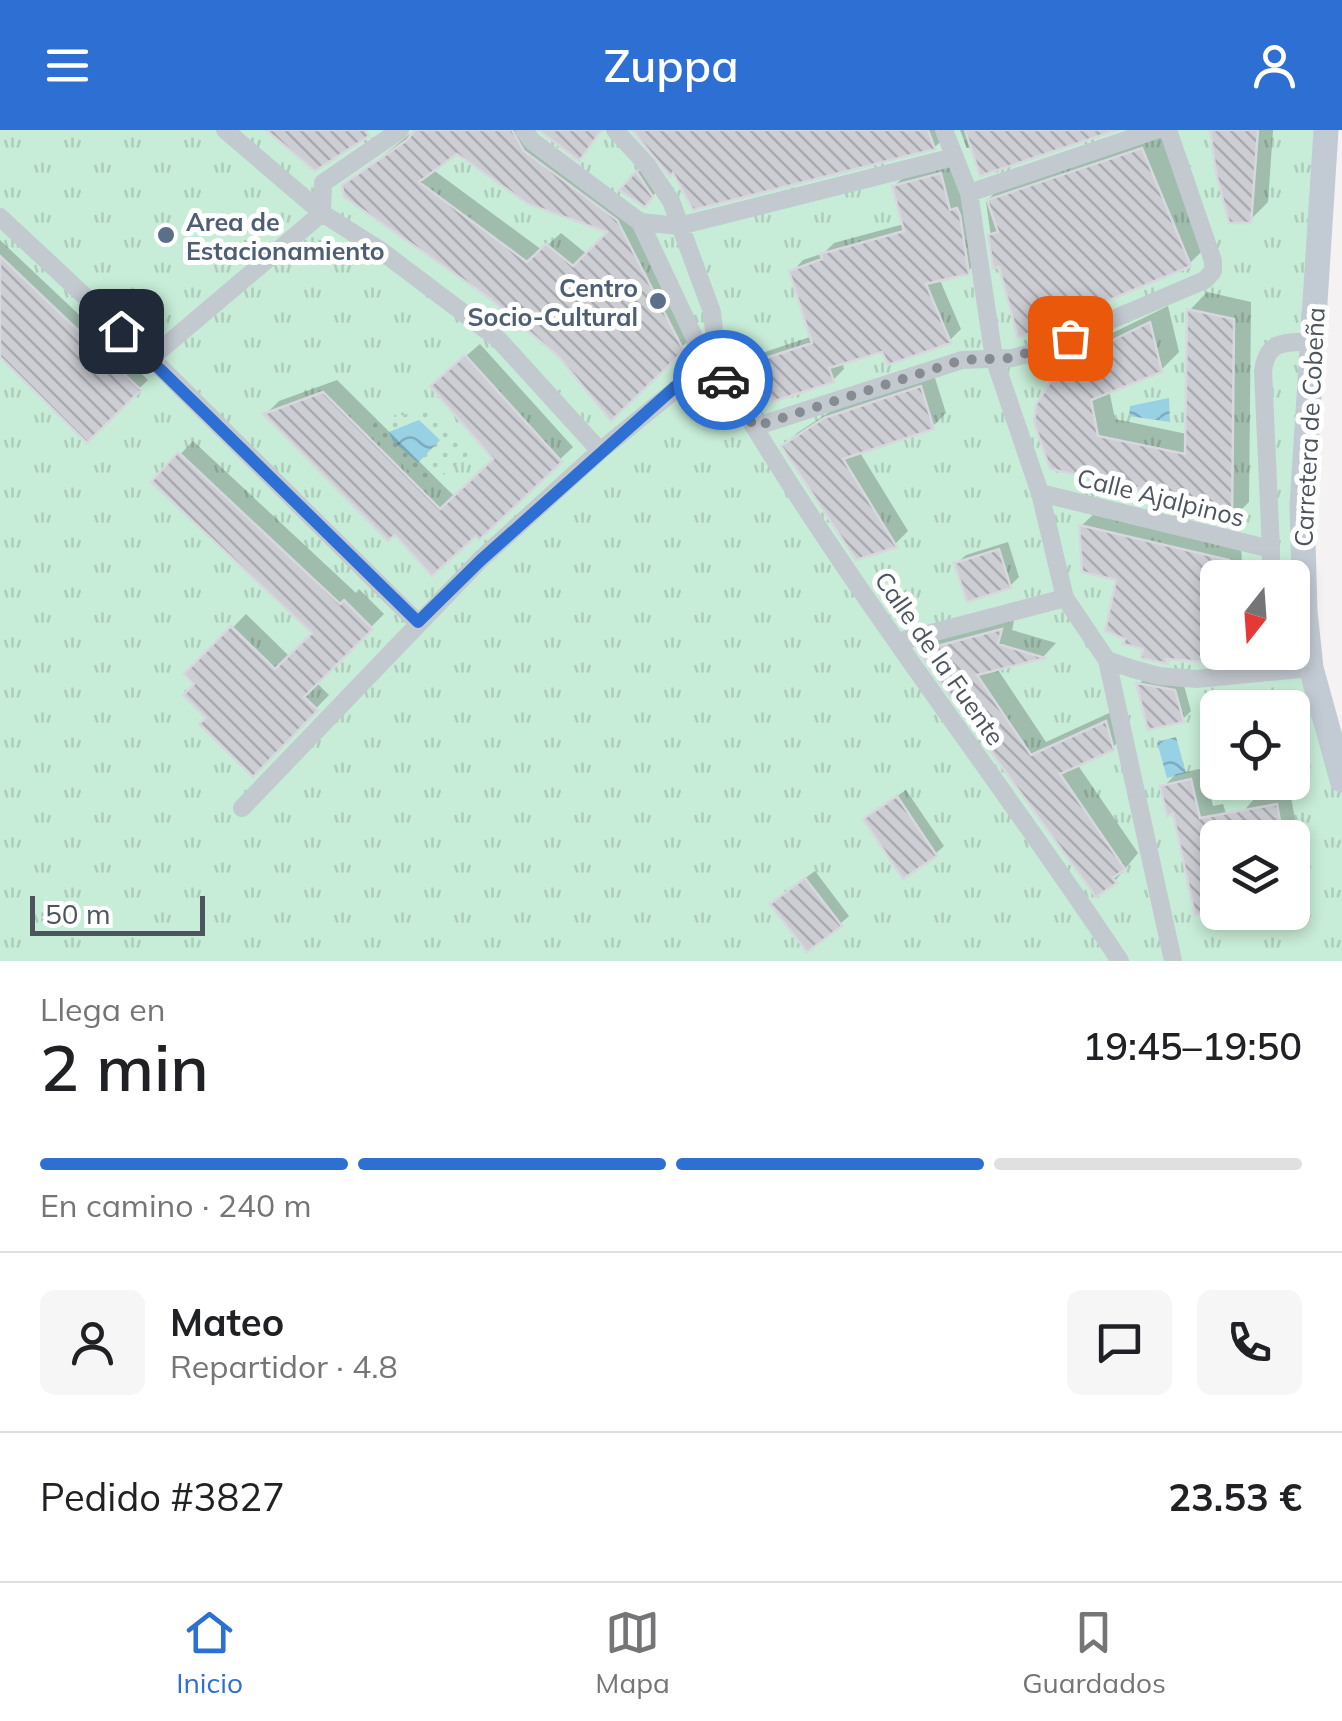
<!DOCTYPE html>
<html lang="es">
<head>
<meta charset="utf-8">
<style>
	:root { --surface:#fff; --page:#f6f6f6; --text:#202124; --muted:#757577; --line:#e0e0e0; --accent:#2d6fd3 }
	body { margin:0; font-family:Mulish,sans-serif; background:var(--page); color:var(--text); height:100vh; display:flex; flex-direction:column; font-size:38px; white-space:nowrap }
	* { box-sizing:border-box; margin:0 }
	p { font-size:32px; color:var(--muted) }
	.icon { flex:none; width:55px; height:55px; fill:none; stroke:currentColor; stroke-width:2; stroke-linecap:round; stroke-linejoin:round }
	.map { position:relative; height:831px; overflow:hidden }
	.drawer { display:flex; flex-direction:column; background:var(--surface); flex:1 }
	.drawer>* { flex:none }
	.needle { width:65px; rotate:197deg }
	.controls { position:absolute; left:1200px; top:430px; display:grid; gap:20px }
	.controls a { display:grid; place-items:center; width:110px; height:110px; border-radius:15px; background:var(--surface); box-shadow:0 5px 15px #0003; font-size:50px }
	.scale { position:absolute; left:30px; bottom:25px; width:175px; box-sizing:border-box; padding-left:10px; border:5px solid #4c545e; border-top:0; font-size:28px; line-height:35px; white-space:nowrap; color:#4c545e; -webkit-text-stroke:8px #fff; paint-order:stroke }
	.pin { position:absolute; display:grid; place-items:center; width:85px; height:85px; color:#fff; margin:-42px; border-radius:20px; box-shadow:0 5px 15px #0006 }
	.courier { position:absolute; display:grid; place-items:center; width:100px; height:100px; margin:-50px; border:8px solid #2d6fd3; border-radius:50%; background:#fff; color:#222; box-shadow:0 2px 12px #0007 }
	.head em { font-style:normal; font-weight:600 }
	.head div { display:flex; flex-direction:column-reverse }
	.head { display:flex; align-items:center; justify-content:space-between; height:170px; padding:0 40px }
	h1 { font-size:65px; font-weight:600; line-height:75px }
	.bar { display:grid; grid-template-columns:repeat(4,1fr); gap:15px 10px; align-content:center; height:120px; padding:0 40px }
	.bar i { height:12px; border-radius:8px; background:var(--line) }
	.bar .selected { background:var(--accent) }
	.bar p { grid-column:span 4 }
	.line { display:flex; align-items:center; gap:25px; padding:0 40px; border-top:2px solid var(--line) }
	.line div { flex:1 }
	.round { display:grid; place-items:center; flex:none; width:105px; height:105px; border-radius:15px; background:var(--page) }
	header { display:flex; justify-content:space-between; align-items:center; height:130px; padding:0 40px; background:var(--accent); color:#fff; font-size:45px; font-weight:600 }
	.menu { display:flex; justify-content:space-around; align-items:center; height:140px; border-top:2px solid var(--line); background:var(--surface); font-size:28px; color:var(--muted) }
	.menu a { display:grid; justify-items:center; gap:5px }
	.menu .selected { color:var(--accent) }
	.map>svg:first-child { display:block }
</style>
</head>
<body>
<header><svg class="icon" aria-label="menu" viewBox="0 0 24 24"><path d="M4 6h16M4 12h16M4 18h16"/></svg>Zuppa<svg class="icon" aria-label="person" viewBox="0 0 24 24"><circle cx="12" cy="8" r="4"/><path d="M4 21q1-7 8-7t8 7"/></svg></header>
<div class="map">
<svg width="1342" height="831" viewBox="0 0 1342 831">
	<defs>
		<pattern id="park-tufts" width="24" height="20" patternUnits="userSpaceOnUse" patternTransform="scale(2.5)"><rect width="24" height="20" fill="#c7ecd7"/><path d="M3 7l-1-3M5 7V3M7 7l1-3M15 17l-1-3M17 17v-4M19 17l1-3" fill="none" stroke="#adccbb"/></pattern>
		<pattern id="garden-dots" width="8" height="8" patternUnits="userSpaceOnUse" patternTransform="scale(2.5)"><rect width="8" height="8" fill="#c7ecd7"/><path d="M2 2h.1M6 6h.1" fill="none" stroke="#adccbb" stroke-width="1.8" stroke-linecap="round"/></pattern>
		<pattern id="water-waves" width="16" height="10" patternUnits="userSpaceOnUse" patternTransform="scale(2.5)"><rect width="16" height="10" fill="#98d1e4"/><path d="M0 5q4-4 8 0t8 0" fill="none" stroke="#7eacbc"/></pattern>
		<pattern id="building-back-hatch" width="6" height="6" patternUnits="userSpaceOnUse" patternTransform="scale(2.5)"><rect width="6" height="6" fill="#cdced4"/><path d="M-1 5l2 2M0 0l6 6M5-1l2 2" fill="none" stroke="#a9aaaf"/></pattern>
	</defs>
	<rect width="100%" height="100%" fill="#f4f2f2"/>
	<!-- park -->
	<path fill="url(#park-tufts)" fill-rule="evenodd" d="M0 0H1329L1302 481 1342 626V831H0ZM1218 448H1292V522H1218ZM1218 578H1292V652H1218ZM1218 708H1292V782H1218Z"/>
	<!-- garden -->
	<path fill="url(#garden-dots)" d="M433 277 473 321 427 358 368 301 375 292Z"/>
	<!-- water -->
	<path fill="url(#water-waves)" d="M1169 268 1170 292 1129 286 1130 276Z
		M419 290 440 310 418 333 393 311 389 302Z
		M1176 607 1186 643 1167 648 1157 612Z"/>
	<!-- shadow -->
	<path fill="#0003" fill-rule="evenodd" d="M415 0H532L537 7 630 77 696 203 611 287 561 225 490 165 345 56ZM457 21 612 101 588 125 561 103 542 120 432 39Z
		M634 0H949L950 2 936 16 694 77 674 39Z
		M960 0H1109L967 18Z
		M1209 0H1273L1268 72 1250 90 1231 91Z
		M1161 5 1207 116 1189 134 995 135 986 72 1003 54Z
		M952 33 979 130 967 142 939 148 961 199 950 210 884 219 842 232 844 239 833 250 769 256 753 233 765 222 813 206 792 142 803 130 824 123 834 113 904 94 894 56 906 45Z
		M640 40 656 62 645 74 622 60Z
		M0 110 148 250 87 309 0 223Z
		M1207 162 1251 172 1249 372 1232 389 1186 366 1052 336 1059 243 1098 210 1168 176 1179 222 1161 240 1109 260 1115 289 1187 304 1190 180Z
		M480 214 573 317 479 406 476 403 395 401 266 284 279 271 337 250 455 367 496 328 446 243Z
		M934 245 946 283 933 296 859 321 908 401 895 414 784 316 797 303 840 275Z
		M193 311 356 463 359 459 384 484 316 552 329 565 253 643 209 588 198 554 188 544 246 484 290 527 315 503 154 352Z
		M1095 383 1241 417 1243 448H1218V522H1232L1223 531 1172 527 1167 532 1146 517 1119 448 1081 396Z
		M1008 412 1019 447 1010 456 957 433 966 425Z
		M1015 486 1012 500 1056 513 1044 526 996 537 1046 612 1120 578 1127 603 1112 618 1077 634 1138 723 1115 751 922 521 936 507Z
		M1148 545 1183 552 1191 581 1183 589 1139 554Z
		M1204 638 1213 676 1223 674 1230 697 1254 669 1290 662 1306 749 1292 763V708H1218L1175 681 1163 657 1176 644Z
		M906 660 944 716 935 724 875 681Z
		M815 741 849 786 840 794 782 765Z"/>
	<!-- building -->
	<path fill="url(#building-back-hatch)" stroke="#d7d8dd" stroke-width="2.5" fill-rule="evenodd" d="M266 0H365L369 6 315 41Z
		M415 0H512L524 21 617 90 684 221 611 291 559 227 488 167 344 67 342 55 407 10ZM457 24 528 74 607 102 573 136 546 114 527 132 419 52Z
		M539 0H602L579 31Z
		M632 0H928L935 19 693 80 673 43 670 47Z
		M965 0H1117L980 46Z
		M1210 0H1258L1251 93H1229L1216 43Z
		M1142 18 1191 136 1018 208 999 137 993 138 988 105 998 102 987 70Z
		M636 41 653 67 645 77 619 60Z
		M941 43 950 80 957 78 960 85 969 144 926 154 951 213 888 235 882 222 829 238 834 252 772 272 768 259 761 261 750 233 812 213 789 141 822 129 820 124 904 101 892 56Z
		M0 126 141 260 87 313 0 227Z
		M1187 179 1234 189 1232 392 1184 377V368L1050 339 1034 293 1036 274 1057 242 1078 227 1150 192 1162 242 1091 270 1098 306 1185 324Z
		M465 225 562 332 479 410 476 406 432 446 395 405 388 411 263 284 323 262 440 379 493 329 430 256Z
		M921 256 934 299 843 329 897 417 856 430 781 316 824 288Z
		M178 322 340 474 344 470 373 499 304 567 318 580 253 647 199 594 206 588 183 565 194 554 184 544 231 496 275 539 312 503 151 352Z
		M1079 395 1229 430 1230 448H1218V533L1166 529 1168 534 1141 528 1143 519 1123 514 1125 509 1105 501 1116 450 1082 442Z
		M999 419 1011 458 967 472 954 433Z
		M1002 499 998 514 1045 528 977 545 1031 625 1106 591 1114 620 1060 644 1125 739 1113 748 1117 753 1096 767 918 521Z
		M1136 553 1175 560 1184 592 1148 600Z
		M1191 649 1200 688 1277 674 1283 708H1218V780L1195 785 1173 684 1167 686 1160 656Z
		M897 666 937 726 903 749 863 689Z
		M805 748 842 796 807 822 770 774Z"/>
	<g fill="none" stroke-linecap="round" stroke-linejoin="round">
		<!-- street -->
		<path stroke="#c2c9cf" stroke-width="18" d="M225 0 322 83 380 120 498 209 600 321
			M524 0 532 11 640 92 679 96 954 27
			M615 0 647 35 671 71 712 182 717 229
			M944 0 969 63 994 228 1040 363 1065 468 1107 530 1133 539 1159 546 1197 549 1311 538
			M969 63 1156 0
			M0 87 151 228 418 493
			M640 92 695 209 699 233
			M151 228 322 83 323 53 400 0
			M696 243a15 15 0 1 1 30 0a15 15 0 1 1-30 0Z
			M725 248C843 451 990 635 1120 831
			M754 297 962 230 1012 228 1036 222 1205 150 1213 141V131L1168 0
			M1040 363 1271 419 1263 241C1268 208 1285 214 1312 211
			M1271 419V448
			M897 512 1065 468
			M1107 530 1173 831
			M242 678 481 429 600 321 696 243"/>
		<!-- secondary -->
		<path stroke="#c2cad3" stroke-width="25" d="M1326 0 1302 376 1305 481 1311 538 1342 650"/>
	</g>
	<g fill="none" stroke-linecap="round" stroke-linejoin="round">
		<!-- done -->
		<path stroke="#878b92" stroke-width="10" stroke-dasharray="0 18" d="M723 250 725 248 754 297 962 230 1012 228 1070 208"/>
		<!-- route -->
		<path stroke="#2d6fd3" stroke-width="12" d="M121 201 418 492 481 430 675 257 696 243 699 252 708 258 719 256 723 250"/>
	</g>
	<!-- markers -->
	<g fill="#5c6f8a" stroke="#fff" stroke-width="4">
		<circle cx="166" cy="105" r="10"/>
		<circle cx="658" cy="171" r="10"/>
	</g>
	<g text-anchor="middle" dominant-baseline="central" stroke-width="10" stroke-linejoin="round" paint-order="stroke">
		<!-- service labels -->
		<g font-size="25" font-weight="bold" fill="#4e5e75" stroke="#fff" text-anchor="start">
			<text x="186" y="91">Area de<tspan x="186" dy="29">Estacionamiento</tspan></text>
			<text x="638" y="157" text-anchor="end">Centro<tspan x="638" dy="29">Socio-Cultural</tspan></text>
		</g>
		<!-- street labels -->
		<g font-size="25" fill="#4c545e" stroke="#fff">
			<text transform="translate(1309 297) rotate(-87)">Carretera de Cobeña</text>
			<text transform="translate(1161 367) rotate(14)">Calle Ajalpinos</text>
			<text transform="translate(940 528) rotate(55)">Calle de la Fuente</text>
		</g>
	</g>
</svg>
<div class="controls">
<a><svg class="needle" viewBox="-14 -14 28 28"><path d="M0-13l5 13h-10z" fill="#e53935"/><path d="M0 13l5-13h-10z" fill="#757577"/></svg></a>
<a><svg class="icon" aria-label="locate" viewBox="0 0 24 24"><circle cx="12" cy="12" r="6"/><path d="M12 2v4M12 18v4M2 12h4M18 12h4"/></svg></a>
<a><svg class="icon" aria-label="layers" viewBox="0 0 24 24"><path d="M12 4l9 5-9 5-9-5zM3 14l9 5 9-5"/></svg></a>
</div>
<div class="scale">50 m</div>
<div class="pin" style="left:1070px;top:208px;background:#ea580c"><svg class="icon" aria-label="bag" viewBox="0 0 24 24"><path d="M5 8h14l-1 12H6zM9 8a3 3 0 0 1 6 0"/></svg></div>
<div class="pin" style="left:121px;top:201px;background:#1f2937"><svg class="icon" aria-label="home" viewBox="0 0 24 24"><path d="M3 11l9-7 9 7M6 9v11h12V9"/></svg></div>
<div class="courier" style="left:723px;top:250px"><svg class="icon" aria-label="car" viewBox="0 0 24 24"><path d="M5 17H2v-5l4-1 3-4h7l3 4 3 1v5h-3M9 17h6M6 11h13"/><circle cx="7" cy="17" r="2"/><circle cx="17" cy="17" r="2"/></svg></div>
</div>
<section class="drawer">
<div class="head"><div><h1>2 min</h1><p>Llega en</p></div><em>19:45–19:50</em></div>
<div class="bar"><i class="selected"></i><i class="selected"></i><i class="selected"></i><i></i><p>En camino · 240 m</p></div>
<div class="line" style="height:180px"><a class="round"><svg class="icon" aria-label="person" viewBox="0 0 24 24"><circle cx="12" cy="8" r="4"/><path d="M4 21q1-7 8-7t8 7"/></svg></a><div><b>Mateo</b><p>Repartidor · 4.8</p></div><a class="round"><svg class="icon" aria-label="chat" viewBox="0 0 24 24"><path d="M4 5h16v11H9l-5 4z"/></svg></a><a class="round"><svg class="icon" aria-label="phone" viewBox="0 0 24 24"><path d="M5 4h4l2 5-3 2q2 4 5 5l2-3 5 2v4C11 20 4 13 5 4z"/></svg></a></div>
<div class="line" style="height:130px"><div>Pedido #3827</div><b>23.53 €</b></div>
</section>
<nav class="menu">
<a class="selected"><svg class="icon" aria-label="home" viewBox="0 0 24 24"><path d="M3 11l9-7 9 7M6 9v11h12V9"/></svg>Inicio</a>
<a><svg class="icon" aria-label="map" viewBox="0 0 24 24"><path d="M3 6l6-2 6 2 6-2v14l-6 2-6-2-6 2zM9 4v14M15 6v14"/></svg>Mapa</a>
<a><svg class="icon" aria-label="saved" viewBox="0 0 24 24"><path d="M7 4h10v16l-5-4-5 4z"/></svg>Guardados</a>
</nav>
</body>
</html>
